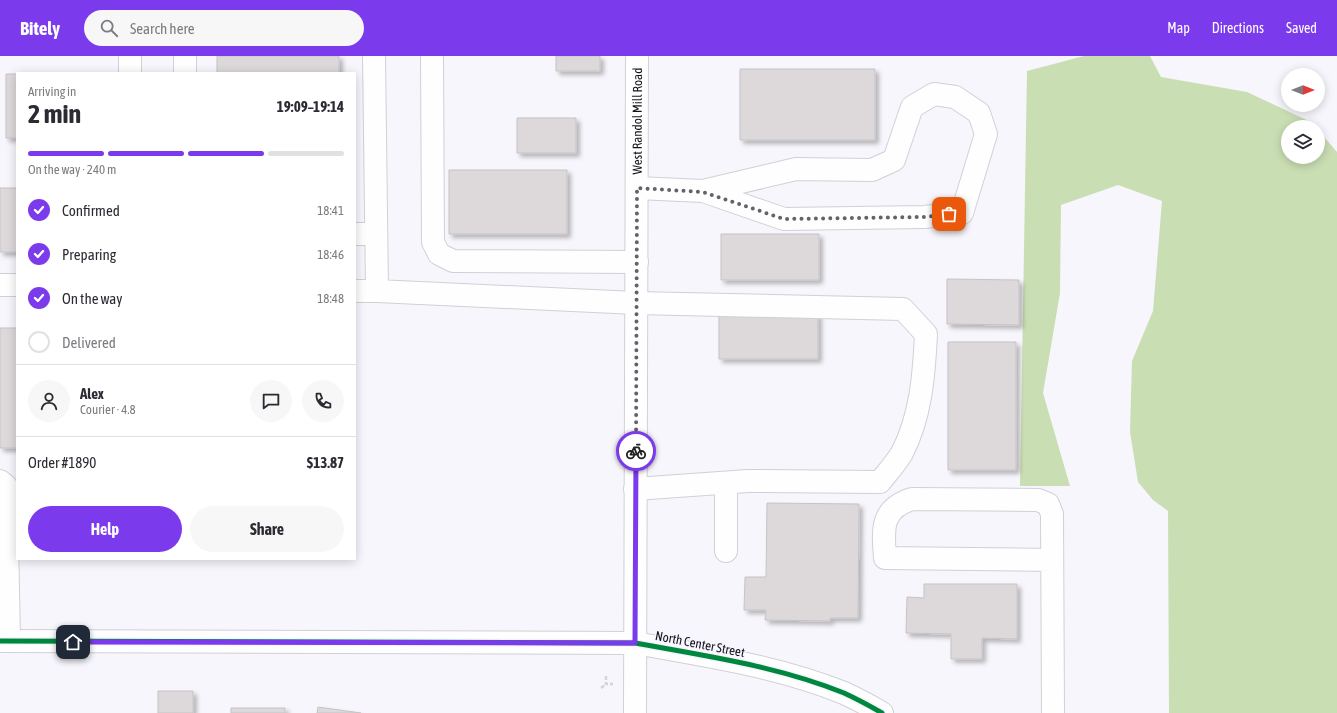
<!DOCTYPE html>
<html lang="en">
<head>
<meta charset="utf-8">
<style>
	:root { --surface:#fff; --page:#f7f7f7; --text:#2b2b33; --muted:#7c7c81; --line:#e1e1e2; --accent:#7c3aed }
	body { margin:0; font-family:"Asap Condensed",sans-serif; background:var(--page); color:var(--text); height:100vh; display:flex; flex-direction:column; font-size:15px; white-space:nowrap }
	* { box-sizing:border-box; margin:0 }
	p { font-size:13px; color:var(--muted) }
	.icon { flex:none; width:22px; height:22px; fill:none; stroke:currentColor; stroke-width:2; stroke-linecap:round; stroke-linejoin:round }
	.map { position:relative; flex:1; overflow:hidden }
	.details { position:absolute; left:16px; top:16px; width:340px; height:488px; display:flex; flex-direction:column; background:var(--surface); border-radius:0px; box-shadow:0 2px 10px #0003 }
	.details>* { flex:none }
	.needle { width:26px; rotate:90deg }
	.buttons { position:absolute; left:1281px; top:12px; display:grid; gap:8px }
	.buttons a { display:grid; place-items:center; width:44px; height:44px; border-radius:50%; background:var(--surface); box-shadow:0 2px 10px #0003; font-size:20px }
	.pin { position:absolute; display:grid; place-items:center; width:34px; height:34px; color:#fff; margin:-17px; border-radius:8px; box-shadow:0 2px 6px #0006 }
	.courier { position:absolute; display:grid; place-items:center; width:40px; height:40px; margin:-20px; border:3px solid #7c3aed; border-radius:50%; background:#fff; color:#222; box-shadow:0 1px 5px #0007 }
	.summary em { font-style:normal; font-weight:700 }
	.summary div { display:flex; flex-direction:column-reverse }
	.summary { display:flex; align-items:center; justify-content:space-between; height:68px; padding:0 12px }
	h1 { font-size:26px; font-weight:700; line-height:30px }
	.bar { display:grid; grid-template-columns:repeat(4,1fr); gap:6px 4px; align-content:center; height:48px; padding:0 12px }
	.bar i { height:5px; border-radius:3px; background:var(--line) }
	.bar .current { background:var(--accent) }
	.bar p { grid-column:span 4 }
	.line { display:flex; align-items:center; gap:10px; padding:0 12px; border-top:1px solid var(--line) }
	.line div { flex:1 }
	.round { display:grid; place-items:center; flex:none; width:42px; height:42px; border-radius:21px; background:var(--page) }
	ol { padding:0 12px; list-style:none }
	li { display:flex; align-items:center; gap:12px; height:44px }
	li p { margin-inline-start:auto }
	li .icon { padding:4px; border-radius:50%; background:var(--accent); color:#fff; stroke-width:4 }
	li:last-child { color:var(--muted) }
	li i { width:22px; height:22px; border:2px solid var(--line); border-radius:50% }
	.button { display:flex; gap:8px; margin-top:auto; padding:8px 12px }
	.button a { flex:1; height:46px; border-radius:24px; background:var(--accent); color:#fff; font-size:16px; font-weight:700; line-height:46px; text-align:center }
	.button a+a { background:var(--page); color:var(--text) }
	header { display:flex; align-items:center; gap:24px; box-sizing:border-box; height:56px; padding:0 20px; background:var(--accent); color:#fff }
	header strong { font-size:19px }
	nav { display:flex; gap:22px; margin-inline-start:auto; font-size:14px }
	.search { width:280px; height:36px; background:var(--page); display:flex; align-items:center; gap:10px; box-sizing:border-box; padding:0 14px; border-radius:22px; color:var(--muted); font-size:15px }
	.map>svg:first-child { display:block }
</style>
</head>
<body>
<header>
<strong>Bitely</strong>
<div class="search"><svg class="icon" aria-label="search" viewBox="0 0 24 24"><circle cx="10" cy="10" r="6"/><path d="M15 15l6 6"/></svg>Search here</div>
<nav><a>Map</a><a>Directions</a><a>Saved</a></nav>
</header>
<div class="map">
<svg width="1337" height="657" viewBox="0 0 1337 657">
	<defs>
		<filter id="shadow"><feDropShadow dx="3.5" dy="3.5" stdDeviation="2" flood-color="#0004"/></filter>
	</defs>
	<rect width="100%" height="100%" fill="#f7f6fc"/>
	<!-- forest -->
	<path fill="#cadeb3" d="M1084 0H1150L1161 21 1247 36 1313 67 1316 71H1288V101H1318V74L1337 96V657H1169L1168 455 1153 444 1138 426 1130 376 1132 305 1153 255 1162 145 1118 129 1061 149 1060 237 1043 337 1070 430H1020L1027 15Z"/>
	<!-- building -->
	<path fill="#ddd9da" stroke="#c7c3c5" filter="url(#shadow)" d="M217 0H339V17H217Z
		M556 0H600V15H556Z
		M740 13H875V84H740Z
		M6 18H17V82H6Z
		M517 62H576V97H517Z
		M449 114H567V178H449Z
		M0 132H17V196H0Z
		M721 178H819V224H721Z
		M947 223 1019 224V269L947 268Z
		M719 258H818V303H719Z
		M0 272H17V392H0Z
		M948 286H1016V414H948Z
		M767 447 859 448 858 562H830V565L765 564 766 554H744L745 521H766Z
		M924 528H1017V583L982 582V603H951V578L906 577 907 541 924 542Z
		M158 635H193V657H158Z
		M318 651 361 657H317Z
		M231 652H285V657H231Z"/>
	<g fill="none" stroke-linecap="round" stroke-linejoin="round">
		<!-- minor casing -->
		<g stroke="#d0d0d6" stroke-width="24">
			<path id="minor" d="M185 0V17
				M374 0 377 235 636 247 903 253 926 278C924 319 921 360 902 397 896 407 887 417 880 426L748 425 635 433
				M432 0 433 186 439 198 453 205 637 206
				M130 17V0
				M637 132 703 135 784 163 924 161 962 157 986 78 979 57 955 41 934 38 912 51 894 104 872 114 796 113 703 135
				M355 178H376
				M0 229H17
				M355 235H377
				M0 425 6 430 9 585
				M726 427V495
				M1052 504 885 502C883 474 880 453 912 443L1038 444 1048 448 1052 458 1053 657"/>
		</g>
		<!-- major casing -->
		<g stroke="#d0d0d6" stroke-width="24">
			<g id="major">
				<path d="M0 585 635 587C706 600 777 610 844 637 857 643 870 650 882 657"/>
				<path id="s1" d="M635 657 637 0"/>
			</g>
		</g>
		<!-- path -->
		<path stroke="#d5d4d7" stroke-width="2.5" stroke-dasharray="4 2" stroke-linecap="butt" d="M606 620V628H613
			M601 632 606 628"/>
		<!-- minor -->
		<use href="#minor" stroke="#fefeff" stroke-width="22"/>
		<!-- major -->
		<use href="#major" stroke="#fefeff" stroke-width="22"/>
		<!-- cycleway casing -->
		<g stroke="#f6f4fe" stroke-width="8">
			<path id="cycleway" d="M0 585 635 587C706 600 777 610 844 637 857 643 870 650 882 657"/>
		</g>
		<!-- cycleway -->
		<use href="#cycleway" stroke="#00873e" stroke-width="5"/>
	</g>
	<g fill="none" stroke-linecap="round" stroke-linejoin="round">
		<!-- done -->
		<path stroke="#646268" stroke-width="4" stroke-dasharray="0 7.2" d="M636 395 637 132 703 136 784 163 924 161 949 158"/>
		<!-- route -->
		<path stroke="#7c3aed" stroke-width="5" d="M73 586 635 587 636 395"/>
	</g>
	<g text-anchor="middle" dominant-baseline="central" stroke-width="3" stroke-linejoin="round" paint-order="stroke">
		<!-- street labels -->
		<g font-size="13" fill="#151319" stroke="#f6f4fe">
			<text stroke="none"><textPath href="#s1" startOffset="592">West Randol Mill Road</textPath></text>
			<text transform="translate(700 588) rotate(11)">North Center Street</text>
		</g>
	</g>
</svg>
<div class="buttons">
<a><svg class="needle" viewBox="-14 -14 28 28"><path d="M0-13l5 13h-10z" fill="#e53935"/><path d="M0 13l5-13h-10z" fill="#7c7c81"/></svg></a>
<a><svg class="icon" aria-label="layers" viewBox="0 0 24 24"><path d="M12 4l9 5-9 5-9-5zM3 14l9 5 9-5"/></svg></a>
</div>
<div class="pin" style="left:949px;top:158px;background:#ea580c"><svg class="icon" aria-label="bag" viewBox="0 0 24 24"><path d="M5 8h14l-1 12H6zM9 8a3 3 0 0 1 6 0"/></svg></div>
<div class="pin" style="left:73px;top:586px;background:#1f2937"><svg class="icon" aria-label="home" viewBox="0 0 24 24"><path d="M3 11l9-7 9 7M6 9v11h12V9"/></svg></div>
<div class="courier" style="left:636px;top:395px"><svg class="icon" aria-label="bike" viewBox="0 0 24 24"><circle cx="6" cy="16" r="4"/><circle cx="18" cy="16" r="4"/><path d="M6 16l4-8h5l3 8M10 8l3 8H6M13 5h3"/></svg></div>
<section class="details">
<div class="summary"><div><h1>2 min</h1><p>Arriving in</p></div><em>19:09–19:14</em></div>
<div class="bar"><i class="current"></i><i class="current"></i><i class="current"></i><i></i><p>On the way · 240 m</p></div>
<ol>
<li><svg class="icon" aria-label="check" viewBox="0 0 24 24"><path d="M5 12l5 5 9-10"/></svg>Confirmed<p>18:41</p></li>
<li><svg class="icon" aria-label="check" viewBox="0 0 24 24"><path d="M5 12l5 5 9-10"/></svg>Preparing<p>18:46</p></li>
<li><svg class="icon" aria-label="check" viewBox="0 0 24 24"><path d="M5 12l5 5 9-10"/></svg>On the way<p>18:48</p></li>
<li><i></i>Delivered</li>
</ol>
<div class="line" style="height:72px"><a class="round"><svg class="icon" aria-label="person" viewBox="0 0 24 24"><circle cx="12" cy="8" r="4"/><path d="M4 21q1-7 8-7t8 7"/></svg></a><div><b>Alex</b><p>Courier · 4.8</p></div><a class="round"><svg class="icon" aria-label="chat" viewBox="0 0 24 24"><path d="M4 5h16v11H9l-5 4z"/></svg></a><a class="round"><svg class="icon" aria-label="phone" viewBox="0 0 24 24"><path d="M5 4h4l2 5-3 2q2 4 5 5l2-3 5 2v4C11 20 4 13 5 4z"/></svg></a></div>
<div class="line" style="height:52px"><div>Order #1890</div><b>$13.87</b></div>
<div class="button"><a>Help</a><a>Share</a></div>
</section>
</div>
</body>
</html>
